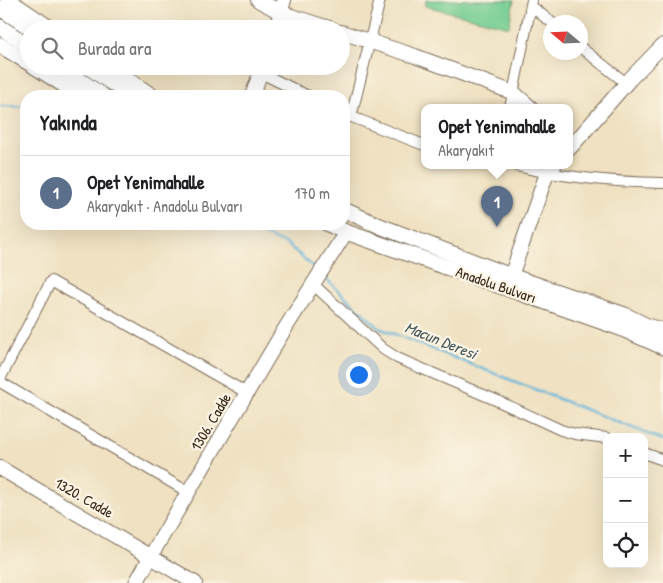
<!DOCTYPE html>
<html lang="tr">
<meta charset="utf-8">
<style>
:root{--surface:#fff;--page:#f6f6f6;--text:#202124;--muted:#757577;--line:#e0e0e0;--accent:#1f6fb2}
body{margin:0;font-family:"Patrick Hand",sans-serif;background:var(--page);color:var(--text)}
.controls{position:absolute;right:15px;bottom:15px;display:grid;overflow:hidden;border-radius:10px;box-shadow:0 5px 20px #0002}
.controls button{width:45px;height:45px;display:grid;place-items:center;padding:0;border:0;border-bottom:1px solid var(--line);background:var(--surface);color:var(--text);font:25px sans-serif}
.compass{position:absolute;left:543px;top:15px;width:45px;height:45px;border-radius:50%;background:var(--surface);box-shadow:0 5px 20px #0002;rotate:289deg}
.you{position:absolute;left:358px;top:374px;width:18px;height:18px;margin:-12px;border:4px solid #fff;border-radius:50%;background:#1a73e8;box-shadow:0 0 0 8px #1a73e833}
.badge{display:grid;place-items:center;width:32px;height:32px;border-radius:50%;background:var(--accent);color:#fff;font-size:16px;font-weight:700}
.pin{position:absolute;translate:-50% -41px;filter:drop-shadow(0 1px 2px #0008)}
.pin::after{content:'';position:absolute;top:26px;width:18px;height:15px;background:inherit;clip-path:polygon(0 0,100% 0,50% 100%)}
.popup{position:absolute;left:421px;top:104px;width:152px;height:65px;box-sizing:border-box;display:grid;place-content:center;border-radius:10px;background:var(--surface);filter:drop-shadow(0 1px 4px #0005);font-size:16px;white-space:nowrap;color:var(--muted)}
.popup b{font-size:19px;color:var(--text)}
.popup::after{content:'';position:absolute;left:50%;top:100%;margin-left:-10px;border:10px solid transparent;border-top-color:var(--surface)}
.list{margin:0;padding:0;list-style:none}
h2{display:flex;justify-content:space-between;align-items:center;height:65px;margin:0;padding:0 20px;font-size:21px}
h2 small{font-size:16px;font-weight:400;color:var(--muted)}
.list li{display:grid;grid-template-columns:32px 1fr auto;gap:15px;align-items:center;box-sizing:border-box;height:75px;padding:0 20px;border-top:1px solid var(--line)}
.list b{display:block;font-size:19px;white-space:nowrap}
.list p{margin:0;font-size:16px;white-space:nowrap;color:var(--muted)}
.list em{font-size:16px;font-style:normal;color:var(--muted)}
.icon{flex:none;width:28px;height:28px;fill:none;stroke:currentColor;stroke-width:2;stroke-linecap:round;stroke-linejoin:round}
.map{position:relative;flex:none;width:663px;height:583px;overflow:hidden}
.search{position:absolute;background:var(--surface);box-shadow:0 5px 20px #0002;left:20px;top:20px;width:330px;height:55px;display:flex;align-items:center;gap:12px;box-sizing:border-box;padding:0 18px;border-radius:28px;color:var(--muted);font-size:19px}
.panel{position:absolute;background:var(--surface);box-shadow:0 5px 20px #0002;left:20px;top:90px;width:330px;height:140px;border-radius:20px}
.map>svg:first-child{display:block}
.green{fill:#75cd92;stroke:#587c58}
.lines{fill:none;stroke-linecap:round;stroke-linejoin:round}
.stream{stroke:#5cb2d8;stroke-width:2.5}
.street-casing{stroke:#7a6a57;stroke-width:12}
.secondary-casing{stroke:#7a6a57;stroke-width:16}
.primary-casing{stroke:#7a6a57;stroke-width:17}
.street{stroke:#fff;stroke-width:10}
.secondary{stroke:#fff;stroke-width:14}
.primary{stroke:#fff;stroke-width:15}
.labels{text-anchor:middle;stroke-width:4.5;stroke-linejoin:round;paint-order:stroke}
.street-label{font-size:15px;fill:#3b2a1e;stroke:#fcf5e5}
.water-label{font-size:16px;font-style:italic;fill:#475a5f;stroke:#fcf5e5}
</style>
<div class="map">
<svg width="663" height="583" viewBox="0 0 663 583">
<rect width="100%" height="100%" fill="#fcf5e5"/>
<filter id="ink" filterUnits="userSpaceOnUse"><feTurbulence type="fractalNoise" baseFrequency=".02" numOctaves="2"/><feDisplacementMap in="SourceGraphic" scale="10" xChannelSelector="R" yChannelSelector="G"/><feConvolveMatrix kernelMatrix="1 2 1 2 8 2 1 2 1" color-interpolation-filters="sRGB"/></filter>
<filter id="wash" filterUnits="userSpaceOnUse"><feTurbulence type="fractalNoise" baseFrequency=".0096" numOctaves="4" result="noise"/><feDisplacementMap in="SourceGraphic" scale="20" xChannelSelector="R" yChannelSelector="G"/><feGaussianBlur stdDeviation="1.12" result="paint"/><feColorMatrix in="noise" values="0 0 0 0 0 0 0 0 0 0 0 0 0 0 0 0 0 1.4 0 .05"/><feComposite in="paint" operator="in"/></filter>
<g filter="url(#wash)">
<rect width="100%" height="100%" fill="#efe1c1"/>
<polygon class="green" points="426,0 514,0 509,27 425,6"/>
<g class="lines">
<g class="stream">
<polyline points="0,106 26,107"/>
<polyline points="234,224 287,244 317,270"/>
<polyline points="324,277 379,328 663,440"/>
</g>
</g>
</g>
<g filter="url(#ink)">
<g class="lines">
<g class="street-casing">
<g id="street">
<polyline points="531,6 551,22"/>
<polyline points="580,47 626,83"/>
<polyline points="261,73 308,96"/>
<polyline points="510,108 532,0"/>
<polyline points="344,114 424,145"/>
<polyline points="351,117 380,0"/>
<path d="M517,166C564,178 614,182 663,183"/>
<polyline points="314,285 383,349 397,358 498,401 561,430 575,434 607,438"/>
<polyline points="0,379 51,281 247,393"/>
<polyline points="0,382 188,492"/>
<polyline points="644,453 663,460"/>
</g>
</g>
<g class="secondary-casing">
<g id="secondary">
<polyline points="258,0 282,13 332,29"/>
<polyline points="276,29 284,0"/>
<polyline points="341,32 415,56 514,93 531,108"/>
<polyline points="252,96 263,66"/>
<polyline points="570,148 630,79 663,45"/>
<polyline points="511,276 547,173 554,166"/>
<polyline points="0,468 195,583"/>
<polyline points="136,583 156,547 281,335 346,232"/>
</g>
</g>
<g class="primary-casing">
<g id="primary">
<polyline points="8,0 51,29"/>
<polyline points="0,8 32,29"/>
<polyline points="0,27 29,46"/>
<polyline points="0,45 29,63"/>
<polyline points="34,66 81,96"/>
<polyline points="59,66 103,96"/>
<polyline points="87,66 131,96"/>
<polyline points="108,66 152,96"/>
<polyline points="344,210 380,226 511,276 625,315 647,326 663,331"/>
<polyline points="328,224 346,232 620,328 663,347"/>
</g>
</g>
<use href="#street" class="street"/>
<use href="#secondary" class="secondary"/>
<use href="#primary" class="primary"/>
</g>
</g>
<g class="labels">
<g class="street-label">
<text transform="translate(496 285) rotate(19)" y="5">Anadolu Bulvarı</text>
<text transform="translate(211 422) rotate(-59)" y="5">1306. Cadde</text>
<text transform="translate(84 498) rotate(30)" y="5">1320. Cadde</text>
</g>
<g class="water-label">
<text transform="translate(441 340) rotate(22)" y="6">Macun Deresi</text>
</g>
</g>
</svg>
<div class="controls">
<button>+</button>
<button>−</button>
<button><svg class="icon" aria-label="locate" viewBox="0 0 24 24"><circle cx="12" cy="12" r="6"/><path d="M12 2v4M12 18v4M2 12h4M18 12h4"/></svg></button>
</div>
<svg class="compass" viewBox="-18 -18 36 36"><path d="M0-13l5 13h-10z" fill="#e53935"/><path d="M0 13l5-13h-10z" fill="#757577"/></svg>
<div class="you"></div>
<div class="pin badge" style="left:497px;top:227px;background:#5c6f8a">1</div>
<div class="popup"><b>Opet Yenimahalle</b>Akaryakıt</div>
<div class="search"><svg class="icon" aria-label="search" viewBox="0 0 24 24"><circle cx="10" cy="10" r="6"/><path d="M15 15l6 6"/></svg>Burada ara</div>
<section class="panel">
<h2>Yakında<small></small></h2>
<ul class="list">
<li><span class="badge" style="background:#5c6f8a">1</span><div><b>Opet Yenimahalle</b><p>Akaryakıt · Anadolu Bulvarı</p></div><em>170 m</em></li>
</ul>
</section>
</div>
